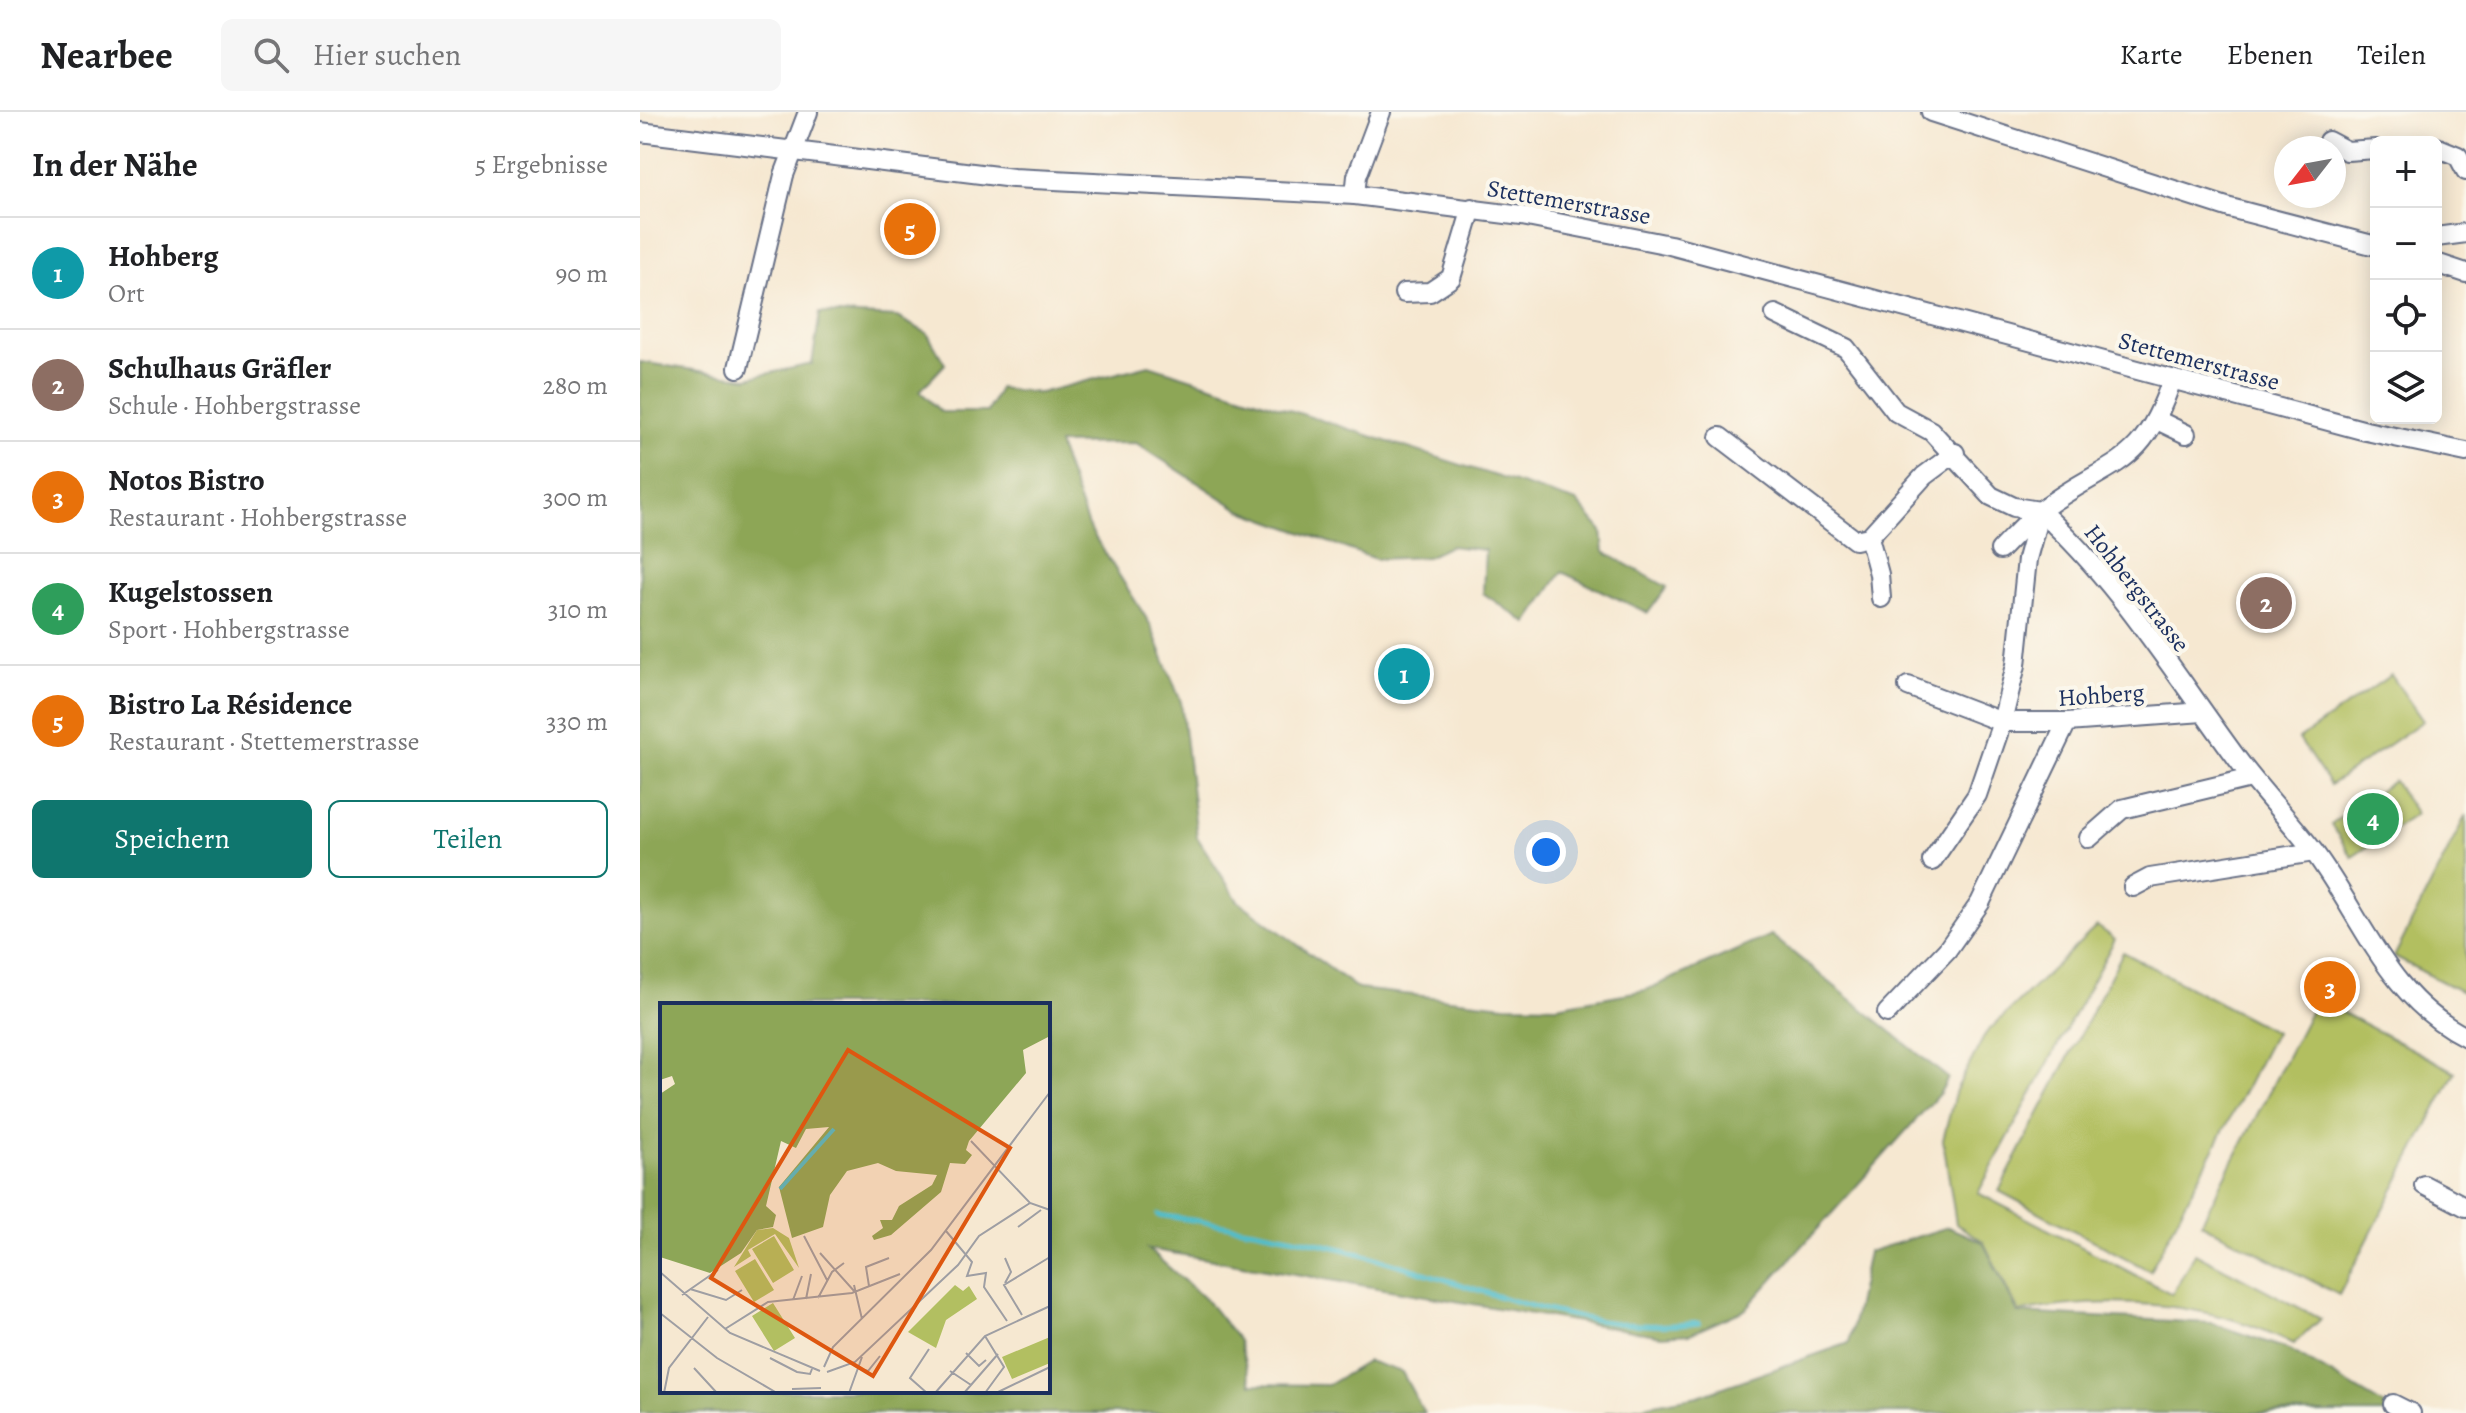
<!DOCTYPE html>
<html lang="de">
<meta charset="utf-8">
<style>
:root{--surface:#fff;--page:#f6f6f6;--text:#202124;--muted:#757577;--line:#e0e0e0;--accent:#0f766e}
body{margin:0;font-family:Alegreya,serif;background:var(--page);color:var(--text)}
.controls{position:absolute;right:24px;top:24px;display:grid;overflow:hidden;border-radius:12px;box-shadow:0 4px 20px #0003}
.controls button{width:72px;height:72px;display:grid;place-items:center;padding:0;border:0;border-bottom:2px solid var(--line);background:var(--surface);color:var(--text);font:40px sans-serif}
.compass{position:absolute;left:1634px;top:24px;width:72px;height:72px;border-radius:50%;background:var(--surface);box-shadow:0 4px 20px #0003;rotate:239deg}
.you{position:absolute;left:906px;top:740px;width:28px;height:28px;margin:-20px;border:6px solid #fff;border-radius:50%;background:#1a73e8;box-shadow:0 0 0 12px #1a73e833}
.badge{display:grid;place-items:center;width:52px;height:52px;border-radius:50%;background:var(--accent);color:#fff;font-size:26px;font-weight:700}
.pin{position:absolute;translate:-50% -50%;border:4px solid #fff;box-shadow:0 2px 8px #0006}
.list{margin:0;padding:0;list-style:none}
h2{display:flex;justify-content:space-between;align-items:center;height:104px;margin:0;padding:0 32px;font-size:34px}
h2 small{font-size:26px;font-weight:400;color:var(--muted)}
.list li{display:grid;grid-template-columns:52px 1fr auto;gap:24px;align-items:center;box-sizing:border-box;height:112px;padding:0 32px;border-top:2px solid var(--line)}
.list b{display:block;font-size:30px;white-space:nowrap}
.list p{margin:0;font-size:26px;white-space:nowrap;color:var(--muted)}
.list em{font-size:26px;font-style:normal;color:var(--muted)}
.actions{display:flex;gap:16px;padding:24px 32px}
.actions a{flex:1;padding:18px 0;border:2px solid var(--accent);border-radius:12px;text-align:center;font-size:28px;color:var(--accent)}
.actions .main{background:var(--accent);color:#fff}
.icon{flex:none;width:44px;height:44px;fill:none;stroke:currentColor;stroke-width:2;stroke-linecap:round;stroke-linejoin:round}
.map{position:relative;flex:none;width:1826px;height:1301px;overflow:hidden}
header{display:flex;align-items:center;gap:48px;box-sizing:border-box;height:112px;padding:0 40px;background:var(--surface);border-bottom:2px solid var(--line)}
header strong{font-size:38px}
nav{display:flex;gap:44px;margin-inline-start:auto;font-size:28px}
.search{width:560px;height:72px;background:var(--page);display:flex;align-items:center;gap:20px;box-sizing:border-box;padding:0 28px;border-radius:12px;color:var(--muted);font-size:30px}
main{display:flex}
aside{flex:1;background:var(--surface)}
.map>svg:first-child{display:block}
.green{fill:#b2bf61;stroke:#667760;stroke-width:2}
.forest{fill:#8da657;stroke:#546a5a;stroke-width:2;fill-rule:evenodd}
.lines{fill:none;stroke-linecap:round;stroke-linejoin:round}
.stream{stroke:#51bdca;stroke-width:5}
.minor-casing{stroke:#687086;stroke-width:22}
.minor{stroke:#fff;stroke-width:18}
.labels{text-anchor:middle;stroke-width:8;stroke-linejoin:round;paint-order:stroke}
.street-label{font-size:24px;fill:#1b2f5e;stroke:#fbf7ec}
.inset-river{fill:none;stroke:#51bdca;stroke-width:4}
.inset-road{fill:none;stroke:#9e9ea3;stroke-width:2}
.view{fill:#de5710;fill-opacity:0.15;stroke:#de5710;stroke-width:4}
.inset-edge{fill:none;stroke:#1b2f5e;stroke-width:4}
</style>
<header>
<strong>Nearbee</strong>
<div class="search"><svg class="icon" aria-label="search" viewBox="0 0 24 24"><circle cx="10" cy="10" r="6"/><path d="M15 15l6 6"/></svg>Hier suchen</div>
<nav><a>Karte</a><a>Ebenen</a><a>Teilen</a></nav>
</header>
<main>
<aside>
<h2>In der Nähe<small>5 Ergebnisse</small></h2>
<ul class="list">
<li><span class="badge" style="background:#0f9aa8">1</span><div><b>Hohberg</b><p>Ort</p></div><em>90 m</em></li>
<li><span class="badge" style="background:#8d6e63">2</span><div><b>Schulhaus Gräfler</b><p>Schule · Hohbergstrasse</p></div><em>280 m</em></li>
<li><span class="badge" style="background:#e8710a">3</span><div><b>Notos Bistro</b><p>Restaurant · Hohbergstrasse</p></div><em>300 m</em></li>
<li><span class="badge" style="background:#2e9e5b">4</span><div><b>Kugelstossen</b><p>Sport · Hohbergstrasse</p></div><em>310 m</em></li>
<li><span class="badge" style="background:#e8710a">5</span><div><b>Bistro La Résidence</b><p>Restaurant · Stettemerstrasse</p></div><em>330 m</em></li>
</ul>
<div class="actions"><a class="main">Speichern</a><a>Teilen</a></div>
</aside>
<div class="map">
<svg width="1826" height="1301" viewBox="0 0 1826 1301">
<rect width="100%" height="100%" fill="#fbf7ec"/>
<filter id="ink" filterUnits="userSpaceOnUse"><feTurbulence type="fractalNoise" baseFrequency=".0125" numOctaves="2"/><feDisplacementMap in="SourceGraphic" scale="16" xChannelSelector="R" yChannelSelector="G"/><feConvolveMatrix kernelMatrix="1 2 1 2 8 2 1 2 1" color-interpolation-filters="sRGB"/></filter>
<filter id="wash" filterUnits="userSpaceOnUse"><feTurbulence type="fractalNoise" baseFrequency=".006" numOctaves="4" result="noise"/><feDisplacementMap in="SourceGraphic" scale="32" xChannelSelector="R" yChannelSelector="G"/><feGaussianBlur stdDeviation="1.8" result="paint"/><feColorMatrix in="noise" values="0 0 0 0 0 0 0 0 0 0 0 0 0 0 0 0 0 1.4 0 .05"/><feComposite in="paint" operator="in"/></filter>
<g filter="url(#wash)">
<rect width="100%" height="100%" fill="#f6e8d1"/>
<g class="green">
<polygon points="1751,563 1783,609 1690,673 1659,627"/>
<polygon points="1754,669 1776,702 1712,745 1691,712"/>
<polygon points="1826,703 1826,882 1754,845"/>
<path d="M1457,814L1475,827L1338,1081L1532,1182L1555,1141L1681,1207L1654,1232C1571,1189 1470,1183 1379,1200L1343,1129L1316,1112L1303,1028L1316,978L1346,921Z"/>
<polygon points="1483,840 1635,920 1510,1159 1359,1079"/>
<polygon points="1677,887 1815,960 1699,1183 1561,1111"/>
</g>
<g class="forest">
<path d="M180,201L257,205L287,221L305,252L280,279L301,300H347L359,276L400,281L509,253L937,390L962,419L964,440L1027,475L1008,501L922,460L887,511L843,481L845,438L810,434L787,445L735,447L600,398L496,331L418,332L448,414L510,512L541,590L557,725L598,789L718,877L865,893L917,894L1006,878L1131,823L1308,966L1300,981L1105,1198L1050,1222L1022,1224L508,1137L567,1189L599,1229L611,1272L688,1273L728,1249L762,1260L784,1301H0V250L107,266L172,252ZM22,893H408V1279H22Z"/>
<polygon points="1308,1115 1343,1130 1378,1201 1571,1211 1650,1238 1757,1301 964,1301 1058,1284 1209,1231 1228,1140"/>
</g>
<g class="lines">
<path class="stream" d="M518,1103C585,1113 655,1123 721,1142C831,1171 943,1226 1059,1211"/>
</g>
</g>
<g filter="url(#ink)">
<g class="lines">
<g class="minor-casing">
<g id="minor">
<polyline points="1291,0 1590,96 1736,134"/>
<polyline points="0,20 373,66 715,83 882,104 1030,133 1726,319 1826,340"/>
<polyline points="1688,29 1707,39 1736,37"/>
<polyline points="1796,35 1818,44 1826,59"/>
<polyline points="715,83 717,64 741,0"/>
<polyline points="1796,125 1826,121"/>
<polyline points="1796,151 1826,161"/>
<polyline points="764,181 790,180 811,166 832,96"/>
<polyline points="1135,202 1206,236 1256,300 1291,319 1351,384 1374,395 1400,399"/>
<polyline points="98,256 144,63 168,0"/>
<polyline points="1517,308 1546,322"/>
<polyline points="1080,325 1215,428 1229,425 1284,364 1315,341"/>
<path d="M1400,399C1476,467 1533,559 1593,641C1618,676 1648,706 1674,740C1723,806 1748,886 1826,925"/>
<polyline points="1229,425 1239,462 1241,486"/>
<path d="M1360,438C1373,425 1386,410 1400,399C1468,347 1502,360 1532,267"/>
<polyline points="1268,574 1362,610 1427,610 1563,600"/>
<polyline points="1449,726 1482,697 1611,666"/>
<polyline points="1292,749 1337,683 1362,610 1376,553 1387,447 1400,399"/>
<polyline points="1493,775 1510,766 1674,740"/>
<polyline points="1247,901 1307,838 1340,791 1427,610"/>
<polyline points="1784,1073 1826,1095"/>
<polyline points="1753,1292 1771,1301"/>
</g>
</g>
<use href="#minor" class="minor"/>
</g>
</g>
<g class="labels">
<g class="street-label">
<text transform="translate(929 90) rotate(10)" y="8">Stettemerstrasse</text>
<text transform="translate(1559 249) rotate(15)" y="8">Stettemerstrasse</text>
<text transform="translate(1497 476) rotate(52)" y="8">Hohbergstrasse</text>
<text transform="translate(1461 583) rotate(-4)" y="8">Hohberg</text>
</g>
</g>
<g transform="translate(20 891)">
<rect width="390" height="390" fill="#f6e8d1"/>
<path d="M113,225L129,235L139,265L115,231L88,247L91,253L74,264L97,227ZM114,233L134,267L113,280L92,246ZM95,256L114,287L94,299L75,268ZM295,282L303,288L309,283L317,296L286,317L276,345L248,329ZM113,300L135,335L114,348L92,313ZM390,334V360L352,376L342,354Z" fill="#b2bf61"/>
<path d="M0,0H390V33L363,47L366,70L309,138L306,147L312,152L305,161L290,160L281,189L231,232L214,237L212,233L223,225L220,217H232L239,203L272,182L277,172L236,168L218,160L187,168L170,192L163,224L132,235L119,184L169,124L146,126L136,145L121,138L106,203L116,212L113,224L97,227L81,250L50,270L0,254V91L15,81L12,73L0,77Z" fill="#8da657"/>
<path class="inset-river" d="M120,186L174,126"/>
<path class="inset-road" d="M311,138L370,200L390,207M358,224L381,207M286,228L312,259L307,273L326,270L324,284L347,318M144,233L167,277M160,250L195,289M345,255L351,269L345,280M0,269L70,330L160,368M194,282L202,316M209,283L206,264L229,255M30,286L66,297L82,287M22,292L58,267M158,295L172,269L184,260M146,296L151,271M133,297L142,273M0,310L57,355L117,390M362,312L344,282L390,254M65,326L108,299L192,290L240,271M306,350L319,363L326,357M110,355L137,369L150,371L152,366M164,364L173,344L271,247L390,89M34,365L57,390M198,365L208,368L220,353M290,368L311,382M167,369L195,359L298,262L319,233L370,200M132,386L161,385M4,390L9,365L48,314M189,390L202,354M267,390L250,375L269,346M275,390L325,333L390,303M304,390L338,351M325,390L344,364L325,333M336,390L390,364"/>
<path class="view" d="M188,47L350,145L213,373L51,275Z"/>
<rect width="390" height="390" class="inset-edge"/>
</g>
</svg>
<div class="controls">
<button>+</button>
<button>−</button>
<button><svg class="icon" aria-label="locate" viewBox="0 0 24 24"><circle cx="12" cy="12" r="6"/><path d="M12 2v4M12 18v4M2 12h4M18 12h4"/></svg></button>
<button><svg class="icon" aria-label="layers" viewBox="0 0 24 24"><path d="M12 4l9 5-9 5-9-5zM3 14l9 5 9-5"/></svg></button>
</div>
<svg class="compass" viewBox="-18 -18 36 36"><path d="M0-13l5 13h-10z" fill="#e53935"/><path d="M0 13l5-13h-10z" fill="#757577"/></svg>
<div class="you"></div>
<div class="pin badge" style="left:764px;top:562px;background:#0f9aa8">1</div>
<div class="pin badge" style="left:1626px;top:491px;background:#8d6e63">2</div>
<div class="pin badge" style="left:1690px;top:875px;background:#e8710a">3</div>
<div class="pin badge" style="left:1733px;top:707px;background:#2e9e5b">4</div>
<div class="pin badge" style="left:270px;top:117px;background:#e8710a">5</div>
</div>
</main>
